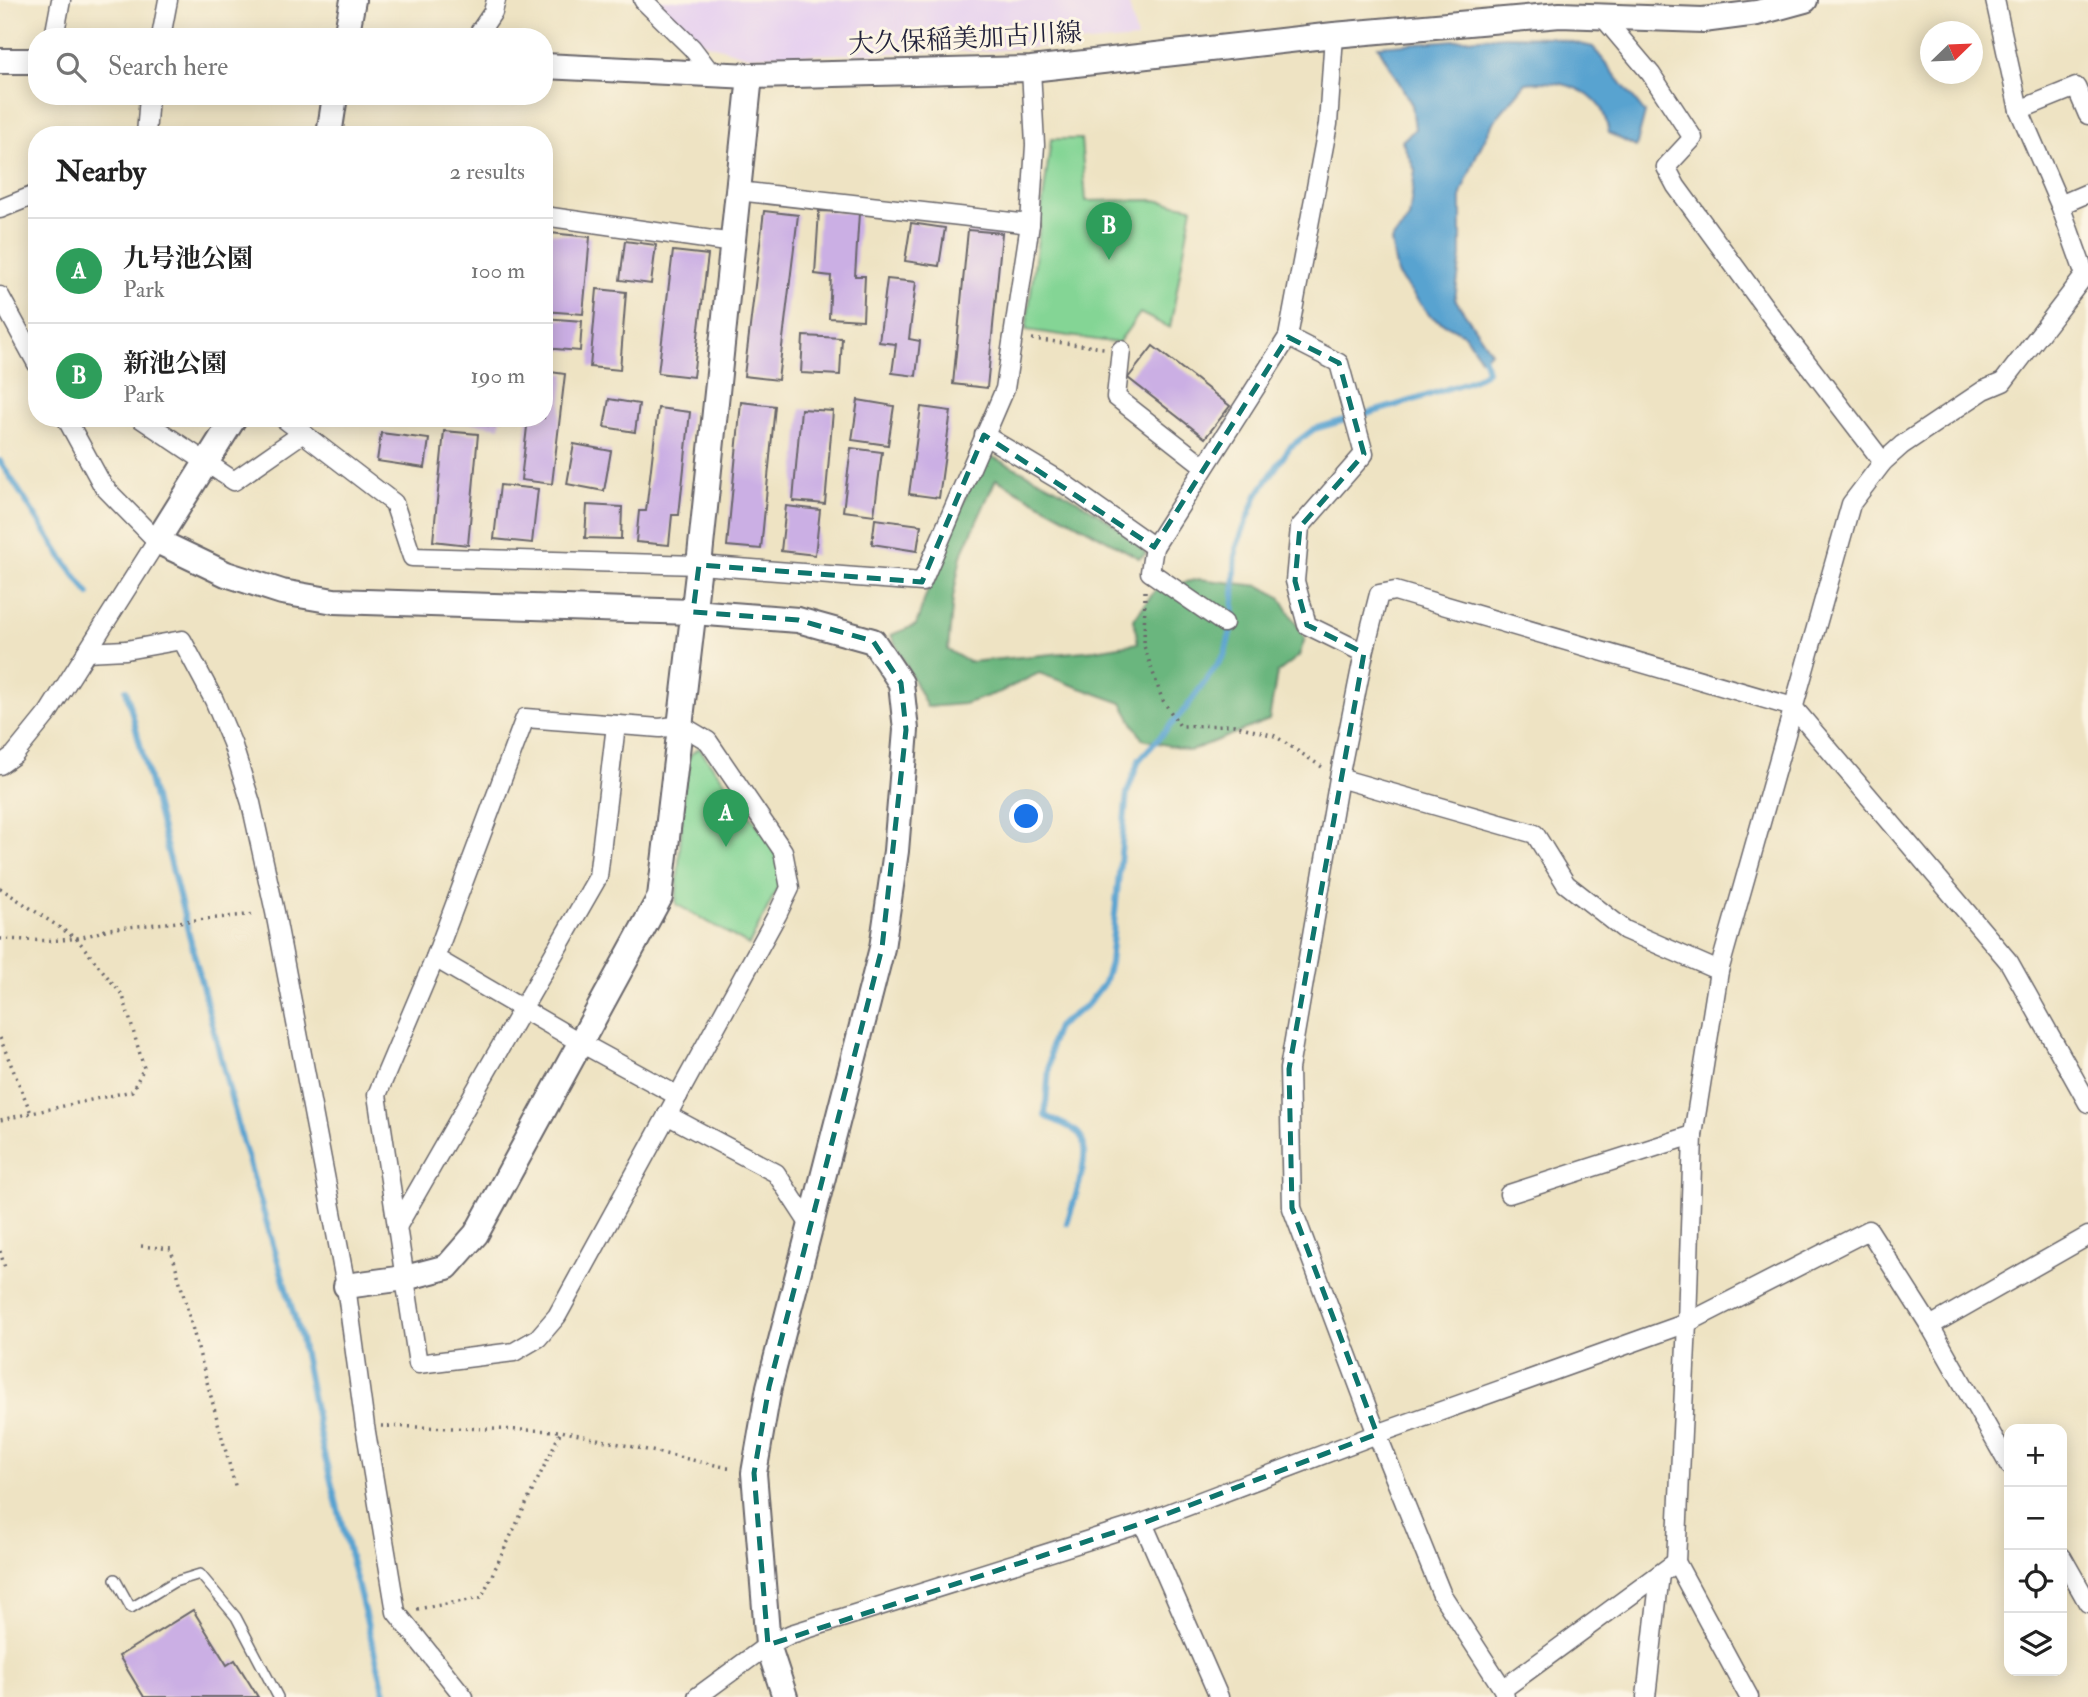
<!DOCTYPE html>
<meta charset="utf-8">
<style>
:root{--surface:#fff;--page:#f6f6f6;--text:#222;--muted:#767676;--line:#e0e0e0;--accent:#ea580c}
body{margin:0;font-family:"IM FELL Double Pica","Noto Serif JP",serif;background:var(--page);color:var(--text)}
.controls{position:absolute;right:21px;bottom:21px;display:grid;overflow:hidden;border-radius:14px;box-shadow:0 4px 18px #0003}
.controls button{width:63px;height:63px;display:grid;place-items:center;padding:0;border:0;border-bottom:2px solid var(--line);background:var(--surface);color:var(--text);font:35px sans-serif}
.compass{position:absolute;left:1920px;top:21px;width:63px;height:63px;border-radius:50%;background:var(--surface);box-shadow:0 4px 18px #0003;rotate:67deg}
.you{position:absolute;left:1027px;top:817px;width:24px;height:24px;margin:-18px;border:5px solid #fff;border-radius:50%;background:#1a73e8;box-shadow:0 0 0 10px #1a73e833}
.badge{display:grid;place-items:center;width:46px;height:46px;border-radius:50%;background:var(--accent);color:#fff;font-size:23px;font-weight:700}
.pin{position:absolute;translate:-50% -58px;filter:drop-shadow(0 2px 4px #0008)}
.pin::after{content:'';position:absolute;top:37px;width:24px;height:21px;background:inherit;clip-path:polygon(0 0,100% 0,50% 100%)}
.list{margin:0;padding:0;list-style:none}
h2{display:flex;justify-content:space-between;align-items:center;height:91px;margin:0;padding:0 28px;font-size:30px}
h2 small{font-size:23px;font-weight:400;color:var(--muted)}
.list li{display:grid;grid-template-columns:46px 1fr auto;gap:21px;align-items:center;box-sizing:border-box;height:105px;padding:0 28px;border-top:2px solid var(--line)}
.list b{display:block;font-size:26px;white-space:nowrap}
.list p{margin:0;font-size:23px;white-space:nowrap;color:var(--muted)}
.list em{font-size:23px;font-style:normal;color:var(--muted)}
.icon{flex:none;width:38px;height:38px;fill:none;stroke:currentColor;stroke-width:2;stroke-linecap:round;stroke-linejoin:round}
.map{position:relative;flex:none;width:2088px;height:1697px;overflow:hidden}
.search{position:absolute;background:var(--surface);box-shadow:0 4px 18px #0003;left:28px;top:28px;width:525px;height:77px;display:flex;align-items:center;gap:18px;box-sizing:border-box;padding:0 24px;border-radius:28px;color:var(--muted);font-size:26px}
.panel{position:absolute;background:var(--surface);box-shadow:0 4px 18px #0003;left:28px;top:126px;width:525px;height:301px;border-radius:28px}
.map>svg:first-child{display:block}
.built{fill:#e7d2ef}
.green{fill:#84d595;stroke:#537c68;stroke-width:2}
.forest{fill:#6bb67e;stroke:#466c5c;stroke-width:2}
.water{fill:#59a3d0;stroke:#3e6286;stroke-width:2}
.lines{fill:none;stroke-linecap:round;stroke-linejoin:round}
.stream{stroke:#59a3d0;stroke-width:6}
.building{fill:#cbafe4}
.lane-casing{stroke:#69666b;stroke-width:12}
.street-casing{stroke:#69666b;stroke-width:21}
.secondary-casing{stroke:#69666b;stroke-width:28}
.path{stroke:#69666b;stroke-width:3.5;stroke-dasharray:2 5;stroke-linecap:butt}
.lane{stroke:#fff;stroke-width:9}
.street{stroke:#fff;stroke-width:18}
.secondary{stroke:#fff;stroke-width:24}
.marked{fill:none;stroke:#0f766e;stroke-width:5;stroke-dasharray:14 9;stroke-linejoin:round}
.labels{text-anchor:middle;stroke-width:6;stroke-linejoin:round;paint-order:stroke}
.street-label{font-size:26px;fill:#22223b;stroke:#fcf5e5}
</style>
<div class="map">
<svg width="2088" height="1697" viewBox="0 0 2088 1697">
<rect width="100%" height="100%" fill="#fcf5e5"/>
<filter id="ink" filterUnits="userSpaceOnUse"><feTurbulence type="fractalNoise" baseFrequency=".0143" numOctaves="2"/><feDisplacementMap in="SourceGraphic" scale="14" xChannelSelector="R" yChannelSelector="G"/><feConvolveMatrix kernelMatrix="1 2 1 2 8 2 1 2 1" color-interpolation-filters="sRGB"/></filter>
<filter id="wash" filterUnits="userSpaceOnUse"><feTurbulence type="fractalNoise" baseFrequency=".00686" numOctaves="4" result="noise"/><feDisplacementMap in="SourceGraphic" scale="28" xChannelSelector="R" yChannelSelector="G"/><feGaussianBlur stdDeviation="1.57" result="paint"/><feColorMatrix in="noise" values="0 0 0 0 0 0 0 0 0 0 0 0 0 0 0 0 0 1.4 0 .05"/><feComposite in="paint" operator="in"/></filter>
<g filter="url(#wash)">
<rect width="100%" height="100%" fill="#eee3c3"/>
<polygon class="built" points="654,0 1128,0 1137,39 989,51 748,56 695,40"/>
<g class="green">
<polygon points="1051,139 1081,139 1086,201 1154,200 1192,207 1170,328 1140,313 1118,343 1026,330"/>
<polygon points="699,748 769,840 776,855 781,881 749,945 676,904 686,762 691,754"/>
</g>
<path class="forest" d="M984,453C1033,476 1112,512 1146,554L1139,558L996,479L961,556L953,598L948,650L969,662L1095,650L1138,643L1134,619L1156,589L1199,579L1260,586L1280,597L1305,638L1299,656L1277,673L1269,720L1190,751L1142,739L1122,703L1039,673L1000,692L964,704L927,707L891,635L916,625L930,583Z"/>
<path class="water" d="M1505,36L1550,37L1593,47L1645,113L1636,147L1609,133C1607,125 1605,113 1600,107C1582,84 1553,80 1526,83L1494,121L1477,154L1461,194V257L1455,299L1491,352L1480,358L1465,335L1430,316L1397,274L1391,241L1409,218L1415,170L1402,141L1415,129L1412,105L1378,46Z"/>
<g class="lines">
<g class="stream">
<polyline points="0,461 61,556 89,594"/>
<polyline points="126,690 241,1136 301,1339 322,1446 386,1697"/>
<path d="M1067,1223C1073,1204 1094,1149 1079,1134C1071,1126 1055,1121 1045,1116L1051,1044L1057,1027L1088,1004L1104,983L1110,963L1127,793L1139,760L1186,708L1225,654L1233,621L1236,548L1257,495L1290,447L1314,429L1414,400L1473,380L1487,371L1482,350"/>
</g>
</g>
<g id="blocks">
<g class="building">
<polygon points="764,211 798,215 778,380 744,376"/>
<polygon points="819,211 859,213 855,276 865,276 863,320 829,318 831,276 815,274"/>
<polygon points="911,223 945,228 939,266 905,261"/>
<polygon points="968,230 1002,233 987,388 953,384"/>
<polygon points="550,233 590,237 583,314 544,311"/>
<polygon points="625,241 656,245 651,284 620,280"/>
<polygon points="673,251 708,255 693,377 658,373"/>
<polygon points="887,279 916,282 909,339 920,341 916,376 892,373 896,344 879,342"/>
<polygon points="597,289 626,292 620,370 590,367"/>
<polygon points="544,318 582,321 580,351 544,348"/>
<polygon points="803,336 842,338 840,375 801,373"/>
<polygon points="1153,346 1230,406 1205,438 1128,378"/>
<polygon points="544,371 565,374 552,484 521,480 528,418 544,418"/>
<polygon points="609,399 639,404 635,432 604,427"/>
<polygon points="858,400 894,406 888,445 852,440"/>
<polygon points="741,402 775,406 761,549 727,546"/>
<polygon points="921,407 951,411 939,498 909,494"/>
<polygon points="658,408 690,412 679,515 672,515 669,545 636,542 639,511 646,511"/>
<polygon points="801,409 833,411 825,504 793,501"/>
<polygon points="466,418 501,418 500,427 466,422"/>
<polygon points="444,431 478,434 468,545 433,541"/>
<polygon points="381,433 429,439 425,468 377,461"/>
<polygon points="574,444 611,451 604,491 567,484"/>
<polygon points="851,448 882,452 874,515 843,511"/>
<polygon points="500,485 538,489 532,543 494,539"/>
<polygon points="587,505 622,507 621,539 585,538"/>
<polygon points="786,506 820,510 815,555 781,551"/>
<polygon points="875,519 921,525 917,551 872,544"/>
<polygon points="193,1610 227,1665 235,1660 258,1697 144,1697 119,1656"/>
</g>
</g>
</g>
<g filter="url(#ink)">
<use href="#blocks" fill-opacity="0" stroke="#69666b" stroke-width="2"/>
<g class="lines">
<g class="lane-casing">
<polyline id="lane" points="115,1579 131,1608 174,1582 200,1574 236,1617 278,1697"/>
</g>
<g class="street-casing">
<g id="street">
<polyline points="643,0 692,48 711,73"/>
<polyline points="1602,16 1651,74 1693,138 1666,167 1676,186 1771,316 1883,462"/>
<polyline points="54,37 61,0"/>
<polyline points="161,37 168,0"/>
<polyline points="476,37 493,12 496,0"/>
<polyline points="2019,110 2076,87 2088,115"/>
<polyline points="146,135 149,96"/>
<polyline points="738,191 1030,224"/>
<polyline points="2060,205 2088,193"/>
<polyline points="0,209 37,194"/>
<polyline points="544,216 733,243"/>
<polyline points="0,296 37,364"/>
<polyline points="1288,337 1339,363 1364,454 1300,527 1295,581 1307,625 1364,653"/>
<polyline points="1121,350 1116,397 1204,466"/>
<polyline points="140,418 234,481 303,433"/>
<polyline points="283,418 394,503 412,557 699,565 922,582 1005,389 1030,224 1035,145 1031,69"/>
<polyline points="984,435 1059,480 1154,547 1288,337 1328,124 1334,35"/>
<polyline points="1154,547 1150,572 1224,623"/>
<polyline points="86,652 126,650 182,640 214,700 232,743 251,803 275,912 346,1286 365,1426 396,1612 464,1697"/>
<polygon points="525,718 660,728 681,725 708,741 783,851 790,888 777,915 557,1316 538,1338 514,1352 418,1364 377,1095 435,958"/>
<polyline points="0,765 14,755 48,713 157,541 103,486 66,418"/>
<polyline points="1339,778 1535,834 1566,884 1625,930 1719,971"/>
<polyline points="435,958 581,1043 678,1096"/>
<polyline points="667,1115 776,1173 810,1225"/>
<polyline points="1509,1194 1693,1135"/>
<polyline points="397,1227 598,877 616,725"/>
<polyline points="1930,1326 2088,1236"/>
<polyline points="1143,1523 1219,1697"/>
<polyline points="2062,1557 2088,1603"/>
<polyline points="1503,1689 1676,1562"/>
<polyline points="697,1697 768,1645 791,1634 1143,1523 1377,1434 1687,1323 1869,1230 1930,1326 2009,1465"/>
<polyline points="1505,1697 1503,1689 1442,1595 1377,1434 1292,1208 1289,1069 1339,778 1364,653 1379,594 1395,591 1793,707 2009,962 2088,1103"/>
<polyline points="1646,1697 1660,1574"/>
<polyline points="1749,1697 1676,1562 1687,1323 1693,1135 1719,971 1851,504 1883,462 1902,445 1984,390 2003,382 2085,275 2060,205 2019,110 1995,0"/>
</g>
</g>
<g class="secondary-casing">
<g id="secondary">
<polyline points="346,37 353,0"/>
<polyline points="0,61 37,61"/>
<polyline points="544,66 750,76 1031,69 1334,35 1560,15 1703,20 1757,13 1805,0"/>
<polyline points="329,135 335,96"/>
<polyline points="234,418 157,541 226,574 282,592 334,601 693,612 798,620 873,641 901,683 906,730 896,851 882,948 769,1387 754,1473 768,1645 785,1697"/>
<polyline points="346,1286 405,1278 447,1267 476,1234 660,897 699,565 750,76"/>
</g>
</g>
<g class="path">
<polyline points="1032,339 1104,348"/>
<polyline points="1145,591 1144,646 1162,699 1180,726 1234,725 1275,736 1322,767"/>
<polyline points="0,888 77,939 123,996 144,1068 132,1091 0,1120"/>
<path d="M0,939C42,940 67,945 108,929L256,914"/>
<polyline points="0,1038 31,1113"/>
<polyline points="141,1246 171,1249 236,1489"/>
<polyline points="0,1251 5,1268"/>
<polyline points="381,1426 561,1431 733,1469"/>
<polyline points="417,1609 481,1598 561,1431"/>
</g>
<use href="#lane" class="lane"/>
<use href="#street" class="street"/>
<use href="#secondary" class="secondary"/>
</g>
</g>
<path class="marked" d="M1288,337L1339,363L1364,454L1300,527L1295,581L1307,625L1364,653L1289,1069L1292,1208L1377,1434L1143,1523L768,1645L754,1473L769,1387L882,948L906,730L901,683L873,641L798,620L693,612L699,565L922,582L984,435L1154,547Z"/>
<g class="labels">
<g class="street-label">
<text transform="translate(965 38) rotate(-3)" y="9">大久保稲美加古川線</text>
</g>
</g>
</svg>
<div class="controls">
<button>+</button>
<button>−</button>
<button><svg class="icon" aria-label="locate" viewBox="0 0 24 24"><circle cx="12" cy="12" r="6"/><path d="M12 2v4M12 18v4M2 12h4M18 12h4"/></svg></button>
<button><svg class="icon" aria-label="layers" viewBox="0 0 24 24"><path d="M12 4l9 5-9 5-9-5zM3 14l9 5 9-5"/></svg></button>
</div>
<svg class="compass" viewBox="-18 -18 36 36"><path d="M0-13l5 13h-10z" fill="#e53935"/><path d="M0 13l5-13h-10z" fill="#767676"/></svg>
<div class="you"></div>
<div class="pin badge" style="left:726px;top:847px;background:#2e9e5b">A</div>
<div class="pin badge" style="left:1109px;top:260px;background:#2e9e5b">B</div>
<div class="search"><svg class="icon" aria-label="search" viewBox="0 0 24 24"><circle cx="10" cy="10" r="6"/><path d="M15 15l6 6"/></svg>Search here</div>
<section class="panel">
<h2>Nearby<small>2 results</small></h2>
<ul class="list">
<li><span class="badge" style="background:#2e9e5b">A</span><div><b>九号池公園</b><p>Park</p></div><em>100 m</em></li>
<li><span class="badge" style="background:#2e9e5b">B</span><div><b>新池公園</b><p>Park</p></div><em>190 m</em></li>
</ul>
</section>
</div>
